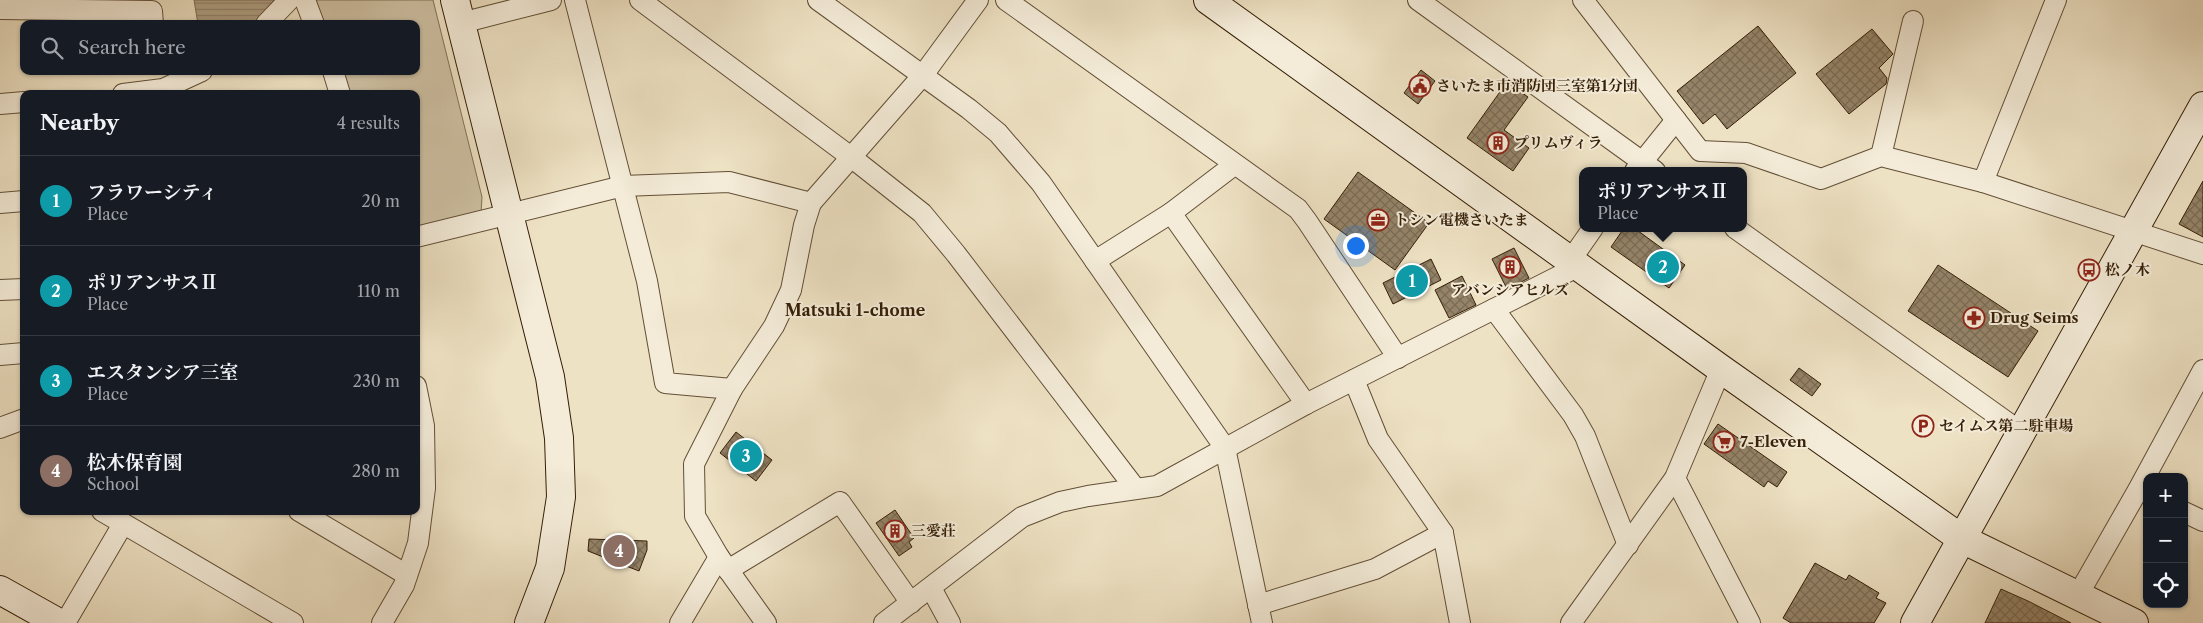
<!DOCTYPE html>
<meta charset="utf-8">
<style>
:root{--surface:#171b24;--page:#242831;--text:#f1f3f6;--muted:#9ea1a6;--line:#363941;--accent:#db2777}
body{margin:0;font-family:"Libre Caslon Text","Noto Serif JP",serif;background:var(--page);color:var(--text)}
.controls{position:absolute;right:15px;bottom:15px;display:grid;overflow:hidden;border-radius:10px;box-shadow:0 1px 4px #0004}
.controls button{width:45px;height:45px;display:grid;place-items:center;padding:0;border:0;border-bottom:1px solid var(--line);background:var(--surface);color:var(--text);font:25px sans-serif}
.you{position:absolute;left:1355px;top:245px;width:18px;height:18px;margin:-12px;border:4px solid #fff;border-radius:50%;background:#1a73e8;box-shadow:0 0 0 8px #1a73e833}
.badge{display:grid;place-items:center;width:32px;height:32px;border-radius:50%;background:var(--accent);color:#fff;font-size:16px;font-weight:700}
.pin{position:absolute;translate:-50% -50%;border:2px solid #fff;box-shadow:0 1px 5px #0006}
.popup{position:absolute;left:1579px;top:167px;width:168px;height:65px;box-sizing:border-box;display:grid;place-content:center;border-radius:10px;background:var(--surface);filter:drop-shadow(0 1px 4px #0005);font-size:16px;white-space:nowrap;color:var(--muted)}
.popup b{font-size:19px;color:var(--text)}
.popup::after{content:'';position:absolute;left:50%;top:100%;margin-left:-10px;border:10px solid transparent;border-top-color:var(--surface)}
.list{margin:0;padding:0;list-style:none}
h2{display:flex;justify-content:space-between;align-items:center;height:65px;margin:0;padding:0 20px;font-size:21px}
h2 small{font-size:16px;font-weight:400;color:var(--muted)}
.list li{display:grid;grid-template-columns:32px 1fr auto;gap:15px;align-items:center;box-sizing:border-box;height:90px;padding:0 20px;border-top:1px solid var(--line)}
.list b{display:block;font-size:19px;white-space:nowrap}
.list p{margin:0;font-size:16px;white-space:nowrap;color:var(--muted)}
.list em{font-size:16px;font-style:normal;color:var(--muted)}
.icon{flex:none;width:28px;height:28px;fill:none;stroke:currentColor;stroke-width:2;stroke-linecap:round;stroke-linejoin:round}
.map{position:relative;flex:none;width:2203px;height:623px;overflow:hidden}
.search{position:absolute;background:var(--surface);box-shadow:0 1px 4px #0004;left:20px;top:20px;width:400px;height:55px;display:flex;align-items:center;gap:12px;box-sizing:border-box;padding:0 18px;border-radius:10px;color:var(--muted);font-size:19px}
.panel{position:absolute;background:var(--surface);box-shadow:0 1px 4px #0004;left:20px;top:90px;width:400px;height:425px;border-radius:10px}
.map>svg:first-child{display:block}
.park{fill:#cec1a4;stroke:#817055}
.water{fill:url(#water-rules);stroke:#7e6b51}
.building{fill:url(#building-cross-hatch);stroke:#341e06}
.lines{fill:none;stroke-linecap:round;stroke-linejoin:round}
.street-casing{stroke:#624f36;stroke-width:22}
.secondary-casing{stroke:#341e06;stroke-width:30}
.street{stroke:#f4ecd9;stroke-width:20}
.secondary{stroke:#f4ecd9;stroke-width:28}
.labels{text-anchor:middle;stroke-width:4;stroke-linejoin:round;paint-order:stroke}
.poi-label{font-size:15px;font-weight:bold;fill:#341e06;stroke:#f4ecd9;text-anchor:start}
.neighbourhood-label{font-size:16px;font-weight:bold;fill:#341e06;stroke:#f4ecd9}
</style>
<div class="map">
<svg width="2203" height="623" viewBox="0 0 2203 623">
<defs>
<pattern id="water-rules" width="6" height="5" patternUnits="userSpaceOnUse" patternTransform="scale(1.25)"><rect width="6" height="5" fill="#af9f83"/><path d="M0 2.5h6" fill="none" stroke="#8f8169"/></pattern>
<pattern id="building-cross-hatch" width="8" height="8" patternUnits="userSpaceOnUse" patternTransform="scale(1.25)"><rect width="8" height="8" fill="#958469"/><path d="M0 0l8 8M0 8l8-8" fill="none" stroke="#7a6b54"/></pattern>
</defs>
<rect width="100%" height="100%" fill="#eee2c4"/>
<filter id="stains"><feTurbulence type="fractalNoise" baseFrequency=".004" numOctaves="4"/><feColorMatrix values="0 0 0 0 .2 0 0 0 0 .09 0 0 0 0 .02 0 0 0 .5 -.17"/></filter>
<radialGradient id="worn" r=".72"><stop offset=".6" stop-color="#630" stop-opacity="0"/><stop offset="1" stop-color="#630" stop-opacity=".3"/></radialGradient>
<polygon class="park" points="315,0 433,0 482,197 481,213 416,229 416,94 351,94 342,71 416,71 416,24 323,24"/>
<polygon class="water" points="194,0 277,0 255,24 198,24"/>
<g class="building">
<polygon points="1758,26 1796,73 1727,129 1715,114 1703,124 1677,91"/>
<polygon points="1872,29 1893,54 1879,68 1887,78 1886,84 1849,114 1816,74"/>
<polygon points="1421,70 1435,81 1418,104 1404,93"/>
<polygon points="1507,82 1528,97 1504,130 1529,148 1513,171 1467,138"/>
<polygon points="1358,172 1429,223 1395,270 1324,219"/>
<polygon points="2203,181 2203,237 2179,224"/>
<polygon points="1624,228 1634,228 1685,265 1669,288 1611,247"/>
<polygon points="1514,248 1529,278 1507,289 1492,259"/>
<polygon points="1431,259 1441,280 1393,304 1383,283"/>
<polygon points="1938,265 2038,331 2008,377 1908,311"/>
<polygon points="1462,276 1476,305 1449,318 1435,290"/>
<polygon points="1799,368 1821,384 1812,396 1790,380"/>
<polygon points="1718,424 1787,472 1777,487 1768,481 1764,487 1704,444"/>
<polygon points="736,432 772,460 756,481 720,453"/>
<polygon points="895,510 914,538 909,542 912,547 899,556 876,523"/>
<polygon points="589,539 647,541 647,550 639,571 588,551"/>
<polygon points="1815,563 1846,580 1849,575 1879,593 1876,598 1886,603 1874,623 1791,623 1783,618"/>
<polygon points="2001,589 2028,601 2071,623 1985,623"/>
</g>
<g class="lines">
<g class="street-casing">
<g id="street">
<polyline points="305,0 314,24"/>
<polyline points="575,0 647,281 665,383 732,389"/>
<polyline points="640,0 851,157 922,213 956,254 1135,488"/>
<polyline points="818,0 969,109 998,133 1041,183 1225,448 1262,623"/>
<polyline points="1006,0 1298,209 1307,221 1398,358"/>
<polyline points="1418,0 1655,171"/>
<polyline points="1583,0 1700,151 1746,153 1821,179 1881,156 1983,182 2203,254"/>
<polyline points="0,9 152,11 153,24"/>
<polyline points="461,23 551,0"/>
<polyline points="266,24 289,0"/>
<polyline points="333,71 340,94"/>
<polyline points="123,94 163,89 202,71"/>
<polyline points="0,104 24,102"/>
<polyline points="1881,156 1913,21"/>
<polyline points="1635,171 1676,120"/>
<polyline points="1983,182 2056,0"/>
<polyline points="0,203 24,201"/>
<polyline points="1171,213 1306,404"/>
<polyline points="1735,228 2022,433"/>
<polyline points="416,237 623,186 729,182 811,203"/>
<polyline points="1095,261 1171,213 1234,165"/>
<polyline points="1570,261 1593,228"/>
<polyline points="0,290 24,289"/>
<polyline points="1494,309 1573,415 1585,436 1628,545"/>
<polyline points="0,355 24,353"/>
<polyline points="1354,380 1378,439 1443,533 1460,623"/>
<polyline points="0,428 24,419"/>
<polyline points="1675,478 1750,623"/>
<polyline points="102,511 293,623"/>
<polyline points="299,511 407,575"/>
<polyline points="2184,512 2203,521"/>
<polyline points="728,570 840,502 911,603"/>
<polyline points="931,588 950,623"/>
<polyline points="2078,595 2138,490 2203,370"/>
<polyline points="1258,605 1375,569 1443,533"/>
<polyline points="65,623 123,524"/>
<polyline points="382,623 404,585 418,543 425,488 424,426 416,386"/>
<polyline points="680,623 719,557"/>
<polyline points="766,623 719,557 695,516 694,464 732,389 774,326 791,290 804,225 811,203 923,75 978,0"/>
<polyline points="884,623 1022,517 1060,502 1088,496 1157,486 1306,404 1579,266"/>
<polyline points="1571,623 1675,478 1721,369"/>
</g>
</g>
<g class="secondary-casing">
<g id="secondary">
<polyline points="455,0 550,377 559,438 561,497 550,568 529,623"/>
<polyline points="1208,0 1721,369 1962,539 2134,623"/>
<polyline points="0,590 59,623"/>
<polyline points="1915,623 2203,106"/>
</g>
</g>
<use href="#street" class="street"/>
<use href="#secondary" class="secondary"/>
</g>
<defs>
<g id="civic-ring" transform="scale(1.125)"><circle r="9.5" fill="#f4ecd9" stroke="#8f2418" stroke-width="1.5"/><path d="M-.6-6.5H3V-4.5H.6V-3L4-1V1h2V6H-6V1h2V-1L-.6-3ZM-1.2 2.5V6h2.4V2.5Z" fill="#8f2418"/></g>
<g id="building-ring" transform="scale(1.125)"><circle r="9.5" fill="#f4ecd9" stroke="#8f2418" stroke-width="1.5"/><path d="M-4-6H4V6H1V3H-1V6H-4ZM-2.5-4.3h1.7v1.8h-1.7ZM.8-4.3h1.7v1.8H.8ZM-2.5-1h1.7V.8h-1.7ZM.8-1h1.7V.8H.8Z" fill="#8f2418"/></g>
<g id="office-ring" transform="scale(1.125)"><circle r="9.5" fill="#f4ecd9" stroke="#8f2418" stroke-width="1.5"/><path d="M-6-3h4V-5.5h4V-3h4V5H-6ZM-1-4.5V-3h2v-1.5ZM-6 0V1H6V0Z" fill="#8f2418"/></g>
<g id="bus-ring" transform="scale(1.125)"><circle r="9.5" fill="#f4ecd9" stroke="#8f2418" stroke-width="1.5"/><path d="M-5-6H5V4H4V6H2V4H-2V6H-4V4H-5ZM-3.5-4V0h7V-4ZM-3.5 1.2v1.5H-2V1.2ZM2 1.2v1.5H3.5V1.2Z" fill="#8f2418"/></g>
<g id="pharmacy-ring" transform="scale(1.125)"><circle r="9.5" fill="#f4ecd9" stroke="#8f2418" stroke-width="1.5"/><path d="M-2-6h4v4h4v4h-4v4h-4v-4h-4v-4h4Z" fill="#8f2418"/></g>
<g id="parking-ring" transform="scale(1.125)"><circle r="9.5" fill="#f4ecd9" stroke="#8f2418" stroke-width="1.5"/><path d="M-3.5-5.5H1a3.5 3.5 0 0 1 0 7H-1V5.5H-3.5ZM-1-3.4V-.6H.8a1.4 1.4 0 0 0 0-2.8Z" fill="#8f2418"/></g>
<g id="supermarket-ring" transform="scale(1.125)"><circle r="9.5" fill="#f4ecd9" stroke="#8f2418" stroke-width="1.5"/><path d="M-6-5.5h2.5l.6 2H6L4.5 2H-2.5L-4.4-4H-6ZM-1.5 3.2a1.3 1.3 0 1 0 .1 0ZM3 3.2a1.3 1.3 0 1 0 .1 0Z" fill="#8f2418"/></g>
</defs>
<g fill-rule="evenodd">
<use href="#civic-ring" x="1420" y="86"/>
<use href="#building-ring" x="1498" y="143"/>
<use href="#office-ring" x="1378" y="220"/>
<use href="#building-ring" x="1510" y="267"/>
<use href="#bus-ring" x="2089" y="270"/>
<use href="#pharmacy-ring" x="1974" y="318"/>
<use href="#parking-ring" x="1923" y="426"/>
<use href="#supermarket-ring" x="1724" y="442"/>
<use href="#building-ring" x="895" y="531"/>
</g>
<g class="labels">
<g class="poi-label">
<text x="1436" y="91">さいたま市消防団三室第1分団</text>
<text x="1514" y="148">プリムヴィラ</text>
<text x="1394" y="225">トシン電機さいたま</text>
<text x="2105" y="275">松ノ木</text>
<text x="1510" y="295" text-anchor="middle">アバンシアヒルズ</text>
<text x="1990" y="323">Drug Seims</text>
<text x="1939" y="431">セイムス第二駐車場</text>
<text x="1740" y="447">7-Eleven</text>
<text x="911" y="536">三愛荘</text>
</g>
<g class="neighbourhood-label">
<text x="855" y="316">Matsuki 1-chome</text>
</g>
</g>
<rect width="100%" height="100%" filter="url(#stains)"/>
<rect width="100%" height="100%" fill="url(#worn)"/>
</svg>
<div class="controls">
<button>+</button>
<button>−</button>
<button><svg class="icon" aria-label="locate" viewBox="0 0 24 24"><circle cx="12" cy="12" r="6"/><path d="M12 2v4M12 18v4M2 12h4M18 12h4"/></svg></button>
</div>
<div class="you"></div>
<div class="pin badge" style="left:1412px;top:281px;background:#0f9aa8">1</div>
<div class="pin badge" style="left:1663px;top:267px;background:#0f9aa8">2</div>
<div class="popup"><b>ポリアンサスⅡ</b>Place</div>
<div class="pin badge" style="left:746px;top:456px;background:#0f9aa8">3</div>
<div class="pin badge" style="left:619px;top:551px;background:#8d6e63">4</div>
<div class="search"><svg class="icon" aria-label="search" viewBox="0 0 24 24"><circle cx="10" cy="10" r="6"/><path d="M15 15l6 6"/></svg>Search here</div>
<section class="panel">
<h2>Nearby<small>4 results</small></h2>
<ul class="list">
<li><span class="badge" style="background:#0f9aa8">1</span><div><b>フラワーシティ</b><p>Place</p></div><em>20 m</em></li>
<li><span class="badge" style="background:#0f9aa8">2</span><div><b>ポリアンサスⅡ</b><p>Place</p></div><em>110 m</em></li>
<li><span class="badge" style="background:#0f9aa8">3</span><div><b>エスタンシア三室</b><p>Place</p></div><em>230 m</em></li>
<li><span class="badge" style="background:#8d6e63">4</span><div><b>松木保育園</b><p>School</p></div><em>280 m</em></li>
</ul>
</section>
</div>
